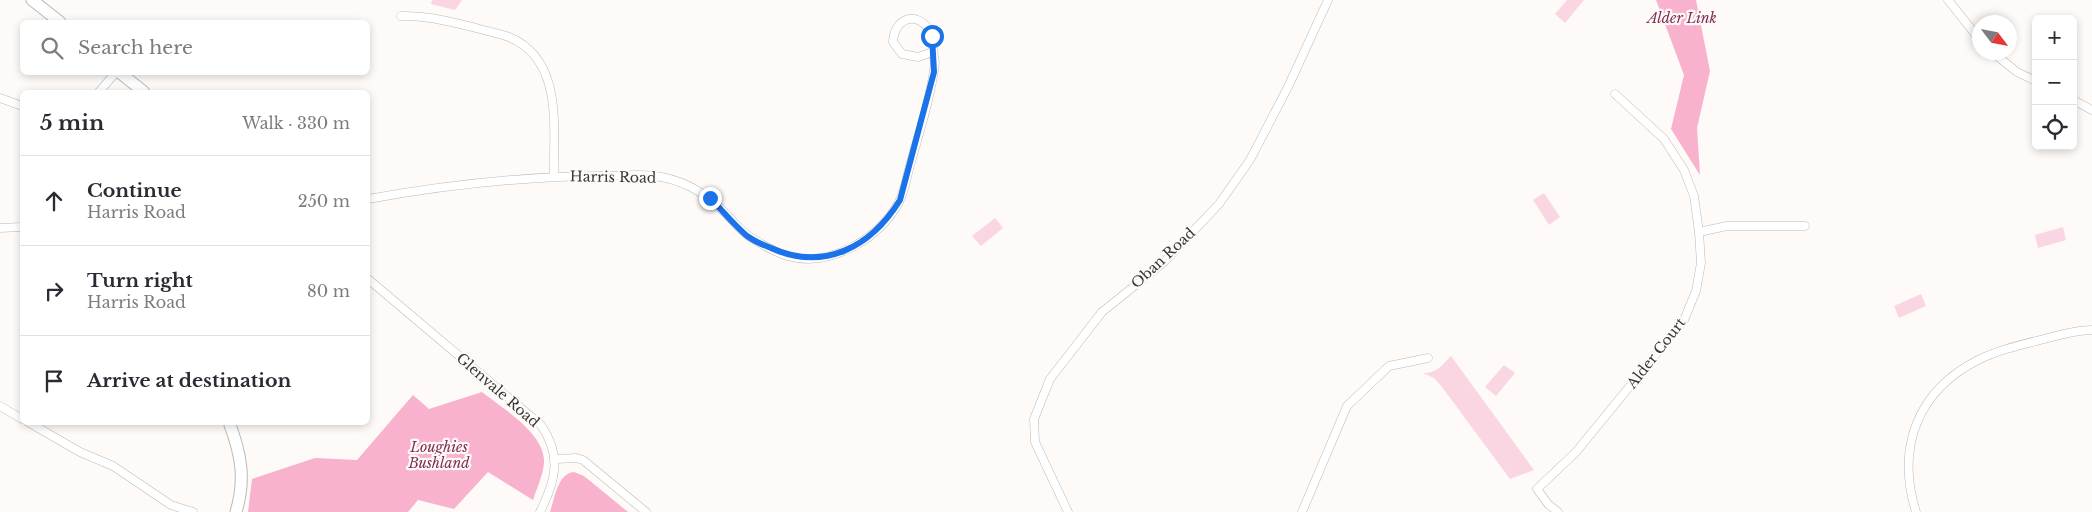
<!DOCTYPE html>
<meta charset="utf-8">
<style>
:root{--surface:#fff;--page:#f2f2f3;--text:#2b2b33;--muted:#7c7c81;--line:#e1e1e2}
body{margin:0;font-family:"Libre Baskerville",serif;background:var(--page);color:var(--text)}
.controls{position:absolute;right:15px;top:15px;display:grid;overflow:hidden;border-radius:8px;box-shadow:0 2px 8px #0003}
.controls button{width:45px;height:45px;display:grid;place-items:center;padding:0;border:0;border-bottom:1px solid var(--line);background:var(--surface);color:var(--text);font:25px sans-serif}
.compass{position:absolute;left:1972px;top:15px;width:45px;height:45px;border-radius:50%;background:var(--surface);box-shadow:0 2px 8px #0003;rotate:122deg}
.stop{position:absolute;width:15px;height:15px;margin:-11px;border:4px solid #1a73e8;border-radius:50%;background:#fff}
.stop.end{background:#1a73e8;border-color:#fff;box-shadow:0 1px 5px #0008}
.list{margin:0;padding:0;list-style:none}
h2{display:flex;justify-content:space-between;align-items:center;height:65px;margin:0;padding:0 20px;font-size:21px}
h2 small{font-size:16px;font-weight:400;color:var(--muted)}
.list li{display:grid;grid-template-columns:32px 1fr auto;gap:15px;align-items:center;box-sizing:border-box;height:90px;padding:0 20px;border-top:1px solid var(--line)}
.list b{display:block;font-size:19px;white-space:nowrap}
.list p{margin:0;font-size:16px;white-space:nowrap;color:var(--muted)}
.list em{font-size:16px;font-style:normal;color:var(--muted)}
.icon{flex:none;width:28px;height:28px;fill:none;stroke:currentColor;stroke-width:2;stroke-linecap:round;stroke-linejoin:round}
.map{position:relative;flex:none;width:2092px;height:512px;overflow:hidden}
.search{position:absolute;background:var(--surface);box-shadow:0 2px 8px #0003;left:20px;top:20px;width:350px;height:55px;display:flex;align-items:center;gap:12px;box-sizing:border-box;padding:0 18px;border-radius:8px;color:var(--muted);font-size:19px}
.panel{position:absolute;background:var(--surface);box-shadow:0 2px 8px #0003;left:20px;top:90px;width:350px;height:335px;border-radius:8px}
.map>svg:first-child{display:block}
.green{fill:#fad6e3}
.forest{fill:#f8b2ce}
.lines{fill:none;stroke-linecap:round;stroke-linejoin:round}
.street-casing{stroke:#bcb9b6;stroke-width:9}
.secondary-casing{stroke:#bcb9b6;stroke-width:13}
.street{stroke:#fff;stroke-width:8}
.secondary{stroke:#fff;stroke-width:11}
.route{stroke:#1a73e8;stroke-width:6}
.labels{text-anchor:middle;stroke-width:4.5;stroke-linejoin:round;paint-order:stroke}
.park-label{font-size:14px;font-style:italic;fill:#7f2e55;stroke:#fefaf7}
.street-label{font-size:14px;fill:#383736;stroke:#fefaf7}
</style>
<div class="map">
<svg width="2092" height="512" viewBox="0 0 2092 512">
<rect width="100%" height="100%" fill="#fefaf7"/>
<g class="green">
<polygon points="432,0 462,0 455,10 431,4"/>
<polygon points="1567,0 1584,0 1565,23 1555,14"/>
<polygon points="1544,193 1560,217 1549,225 1533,200"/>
<polygon points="995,218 1003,228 981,246 972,236"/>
<polygon points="2063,227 2066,240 2038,248 2035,235"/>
<polygon points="1921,294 1926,306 1899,318 1894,306"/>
<path d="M1451,356L1534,470L1510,479L1442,387L1434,378L1423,373C1436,374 1442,365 1451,356Z"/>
<polygon points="1504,365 1515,373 1496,396 1485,387"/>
</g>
<g class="forest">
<polygon points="1656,0 1696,0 1710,71 1697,128 1700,175 1671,129 1684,75"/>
<path d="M482,392C502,408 546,434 544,463C543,475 537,488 533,500L488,472L454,509L418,500L408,512H248L252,479L315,458L357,460L413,395L429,409Z"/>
<path d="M574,472L584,476L628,512H550C555,498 557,474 574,472Z"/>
</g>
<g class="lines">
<g class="street-casing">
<g id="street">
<polyline points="1948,0 1980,40"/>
<path d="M401,16C427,15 451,22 476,28C487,31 498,33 509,37C564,60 553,128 554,176"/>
<polyline points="1992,52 2017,72 2036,81"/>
<polyline points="99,92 116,72"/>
<polyline points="0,98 22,106"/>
<polyline points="2073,100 2092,110"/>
<path d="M368,199C446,185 525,176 605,176C623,176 644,173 661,177C689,182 709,196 728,216C735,223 742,232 750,237C761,244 775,252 787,256C830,268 879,239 899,202C905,190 907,175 911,162C920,130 931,96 935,63C932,52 935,41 930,31C917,10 894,18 893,42L902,54L918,57L932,52"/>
<polyline points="0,228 22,227"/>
<polyline points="1699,232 1727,226 1805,226"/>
<path d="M368,279L541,425C562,456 556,480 540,512"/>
<polyline points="0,406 22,419"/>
<polyline points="28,422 80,452 113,466 171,505 193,512"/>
<polyline points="556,459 576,458 583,460 646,512"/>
<polyline points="1068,512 1035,442 1034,419 1050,379 1102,312 1163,263 1219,204 1250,160 1288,87 1328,0"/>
<polyline points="1302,512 1347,406 1389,366 1428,358"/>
<polyline points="1558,512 1548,504 1537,489 1576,452 1684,320 1696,291 1701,263 1699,232 1694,196 1684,170 1664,139 1615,94"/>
<path d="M1916,512C1896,448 1917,391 1978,360C1996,351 2016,346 2036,341C2054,337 2073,330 2092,330"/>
</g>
</g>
<g class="secondary-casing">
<g id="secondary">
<polyline points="32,0 60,22"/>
<polyline points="119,72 144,92"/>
<path d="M229,422C241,454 246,479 236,512"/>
</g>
</g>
<use href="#street" class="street"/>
<use href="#secondary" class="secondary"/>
</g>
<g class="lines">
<path class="route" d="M710,198C722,210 734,225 747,236C754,241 763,245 771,248C824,272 871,247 900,200L934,72L932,36"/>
</g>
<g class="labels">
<g class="park-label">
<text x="1682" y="23">Alder Link</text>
<text x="439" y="452">Loughies<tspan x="439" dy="16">Bushland</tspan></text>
</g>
<g class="street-label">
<text transform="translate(613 177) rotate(1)" y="5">Harris Road</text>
<text transform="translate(1163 258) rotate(-43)" y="5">Oban Road</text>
<text transform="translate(1656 353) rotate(-52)" y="5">Alder Court</text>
<text transform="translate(498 390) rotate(41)" y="5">Glenvale Road</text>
</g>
</g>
</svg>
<div class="controls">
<button>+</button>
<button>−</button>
<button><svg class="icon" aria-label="locate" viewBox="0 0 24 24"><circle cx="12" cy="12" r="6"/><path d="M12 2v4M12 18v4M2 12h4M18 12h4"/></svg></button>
</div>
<svg class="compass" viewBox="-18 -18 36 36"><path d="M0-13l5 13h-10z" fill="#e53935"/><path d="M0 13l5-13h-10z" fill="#7c7c81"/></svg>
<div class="stop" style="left:932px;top:36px"></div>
<div class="stop end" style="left:710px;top:198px"></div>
<div class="search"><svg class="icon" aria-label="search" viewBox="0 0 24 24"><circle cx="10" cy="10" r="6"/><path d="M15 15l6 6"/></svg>Search here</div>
<section class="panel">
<h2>5 min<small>Walk · 330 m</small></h2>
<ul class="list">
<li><svg class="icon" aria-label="ahead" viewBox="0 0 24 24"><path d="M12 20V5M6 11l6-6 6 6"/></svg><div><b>Continue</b><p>Harris Road</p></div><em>250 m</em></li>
<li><svg class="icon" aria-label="right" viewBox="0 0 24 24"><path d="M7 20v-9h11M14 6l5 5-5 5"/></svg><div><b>Turn right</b><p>Harris Road</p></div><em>80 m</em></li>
<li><svg class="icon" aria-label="arrive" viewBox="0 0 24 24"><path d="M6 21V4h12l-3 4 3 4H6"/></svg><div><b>Arrive at destination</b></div></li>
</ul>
</section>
</div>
